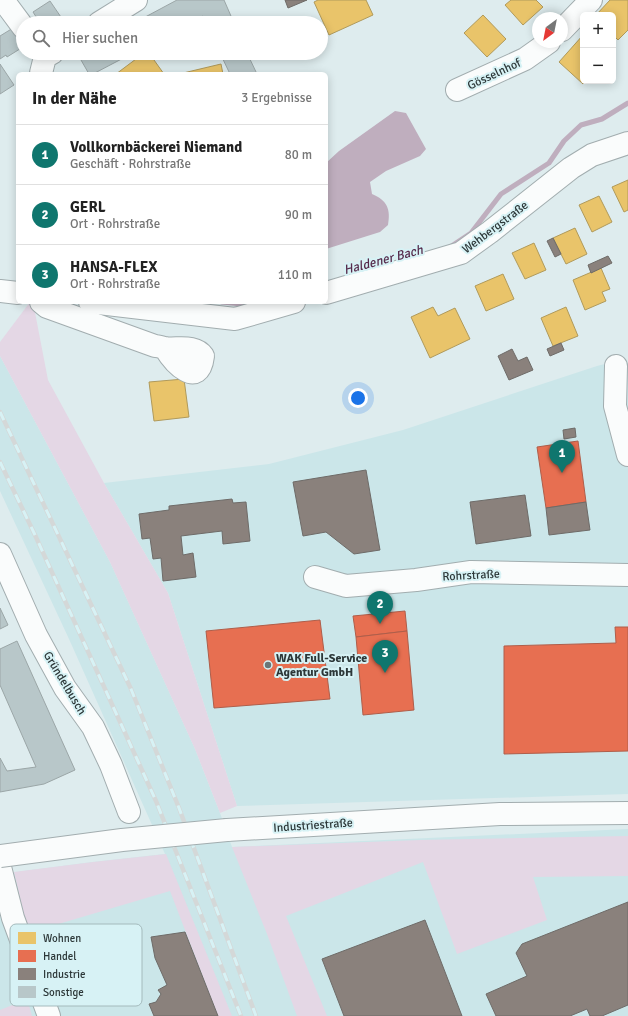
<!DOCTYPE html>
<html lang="de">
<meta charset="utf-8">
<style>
:root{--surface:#fff;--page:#f2f2f2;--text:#222;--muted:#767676;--line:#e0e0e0;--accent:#0f766e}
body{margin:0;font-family:Signika,sans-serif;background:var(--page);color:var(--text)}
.controls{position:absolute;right:12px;top:12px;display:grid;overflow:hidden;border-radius:6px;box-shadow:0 2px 10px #0003}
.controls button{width:36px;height:36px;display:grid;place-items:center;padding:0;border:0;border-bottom:1px solid var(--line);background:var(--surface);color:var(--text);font:20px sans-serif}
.compass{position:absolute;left:532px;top:12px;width:36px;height:36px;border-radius:50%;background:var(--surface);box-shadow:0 2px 10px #0003;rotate:212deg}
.you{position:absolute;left:358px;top:398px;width:14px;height:14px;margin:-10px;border:3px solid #fff;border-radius:50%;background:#1a73e8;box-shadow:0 0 0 6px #1a73e833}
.badge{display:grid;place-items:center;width:26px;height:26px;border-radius:50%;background:var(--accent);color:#fff;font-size:13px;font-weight:700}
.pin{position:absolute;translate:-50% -33px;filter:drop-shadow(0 1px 2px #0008)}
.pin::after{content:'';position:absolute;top:21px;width:14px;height:12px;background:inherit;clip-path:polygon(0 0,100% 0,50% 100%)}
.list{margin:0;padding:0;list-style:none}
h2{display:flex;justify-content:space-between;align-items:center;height:52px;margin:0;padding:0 16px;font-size:17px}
h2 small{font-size:13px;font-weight:400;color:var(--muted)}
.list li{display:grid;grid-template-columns:26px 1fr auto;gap:12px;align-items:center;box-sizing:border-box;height:60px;padding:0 16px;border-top:1px solid var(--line)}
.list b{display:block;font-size:15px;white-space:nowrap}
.list p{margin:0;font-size:13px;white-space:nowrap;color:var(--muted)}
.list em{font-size:13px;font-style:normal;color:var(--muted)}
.icon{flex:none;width:22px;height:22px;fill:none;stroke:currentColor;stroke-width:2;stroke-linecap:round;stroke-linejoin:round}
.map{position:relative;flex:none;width:628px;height:1016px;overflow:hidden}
.search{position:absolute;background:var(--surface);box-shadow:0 2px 10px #0003;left:16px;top:16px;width:312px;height:44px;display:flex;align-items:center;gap:10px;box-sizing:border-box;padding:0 14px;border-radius:22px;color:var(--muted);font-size:15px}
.panel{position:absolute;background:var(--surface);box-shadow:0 2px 10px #0003;left:16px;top:72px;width:312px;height:232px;border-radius:6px}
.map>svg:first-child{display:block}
.built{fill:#cbe6e9}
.green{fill:#e4d7e5}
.water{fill:#bfaebe}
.homes{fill:#e9c46a;stroke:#b09a5b}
.shops{fill:#e76f51;stroke:#af5e4a}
.industry{fill:#8a817c;stroke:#6e6b68}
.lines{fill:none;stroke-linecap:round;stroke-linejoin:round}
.stream{stroke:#bfaebe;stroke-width:5}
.building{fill:#b8c7c9;stroke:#9ba6a7}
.minor-casing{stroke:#a2adaf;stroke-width:24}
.major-casing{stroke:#a2adaf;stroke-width:24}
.minor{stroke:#fafcfc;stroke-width:22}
.major{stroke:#fafcfc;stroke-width:22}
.rail-casing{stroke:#d4d8d8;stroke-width:4.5}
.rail{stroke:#d7f2f5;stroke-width:3;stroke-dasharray:9;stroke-linecap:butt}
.major-bridge-casing{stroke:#a2adaf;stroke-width:24;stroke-linecap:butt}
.major-bridge{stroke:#fafcfc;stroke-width:22}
.poi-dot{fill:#6a7678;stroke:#d7f2f5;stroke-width:1.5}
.labels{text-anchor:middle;stroke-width:4;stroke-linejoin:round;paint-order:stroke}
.street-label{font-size:12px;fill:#2c3738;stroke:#d7f2f5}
.poi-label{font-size:12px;font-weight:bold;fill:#2c3738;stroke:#d7f2f5;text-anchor:start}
.water-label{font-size:13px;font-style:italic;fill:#562b4c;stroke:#d7f2f5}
.key{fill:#d7f2f5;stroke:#a4babc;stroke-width:1}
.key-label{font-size:11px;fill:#2c3738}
</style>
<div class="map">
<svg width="628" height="1016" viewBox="0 0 628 1016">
<rect width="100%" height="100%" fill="#deecee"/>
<g class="built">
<polygon points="0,356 110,562 195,749 220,813 232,847 628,829 628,1016 0,1016 0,874 93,862 165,854 69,639 0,491"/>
<polygon points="624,359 628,364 628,794 237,806 168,593 104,483 269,464 403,430 597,366"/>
</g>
<g class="green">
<polygon points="30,302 33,302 48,380 104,483 168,593 237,806 220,813 195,749 110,562 0,356 0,342"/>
<polygon points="628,836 628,876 533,877 547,920 457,954 423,862 286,916 327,1016 297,1016 267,934 232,847 420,840"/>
<polygon points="166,854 232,1016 218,1016 170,891 28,933 14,872 93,862"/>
<polygon points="20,1002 28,1002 32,1016 0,1016 0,1010"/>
</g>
<path class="water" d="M395,111L406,113L426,149L420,156L386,171L370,182L372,194C387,200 391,209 388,225L380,232L326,249V163L339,151Z"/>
<g class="homes">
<polygon points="318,0 366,0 373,15 329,35 314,2"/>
<polygon points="511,0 536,0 543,7 523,25 505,5"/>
<polygon points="610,0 628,0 628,30 618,40 613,35 613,15 596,15"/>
<polygon points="483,15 506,39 487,57 464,33"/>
<polygon points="583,35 583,81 585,81 583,84 559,62"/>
<polygon points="144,53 149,53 164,74 116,74"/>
<polygon points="221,64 223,74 179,74"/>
<polygon points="628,180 628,210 624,212 612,187"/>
<polygon points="599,196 612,222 592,232 579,205"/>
<polygon points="575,228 587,254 566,264 553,238"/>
<polygon points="534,243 546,270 525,279 512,253"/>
<polygon points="601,268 610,289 602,292 606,301 585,310 573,280"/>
<polygon points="503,274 514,299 486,311 475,286"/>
<polygon points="433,307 438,316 455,308 470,339 430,358 411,317"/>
<polygon points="566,307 578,336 553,346 541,318"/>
<polygon points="184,379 189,417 154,421 149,382"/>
</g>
<g class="shops">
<polygon points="578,441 586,502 546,508 537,447"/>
<polygon points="405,611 407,631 356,637 353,616"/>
<polygon points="320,620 330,699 214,708 206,631"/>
<polygon points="615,627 628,627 628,751 504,754 504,646 616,643"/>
<polygon points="407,631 414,710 363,715 356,637"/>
</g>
<g class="industry">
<polygon points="285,0 307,0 288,8"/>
<polygon points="553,238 561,254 555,257 547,241"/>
<polygon points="608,256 612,263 591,273 588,265"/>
<polygon points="561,343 564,350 550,356 547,349"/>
<polygon points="512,349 518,361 527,357 533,370 509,380 498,356"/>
<polygon points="575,428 576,437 564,439 563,430"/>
<polygon points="366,470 380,550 354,554 326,532 303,536 293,482"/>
<polygon points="525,495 531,536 476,544 470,502"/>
<polygon points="232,499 233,503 246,502 250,541 223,544 222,531 181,536 183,555 193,553 196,577 163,581 161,558 153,559 150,538 142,539 139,514 169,510 169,506"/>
<polygon points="586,502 590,530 549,535 546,508"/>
<polygon points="628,902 628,1005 602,1016 590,1016 587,1009 570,1016 496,1016 486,994 527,976 516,953 522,944"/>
<polygon points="425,920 462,1016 344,1016 322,959"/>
<polygon points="185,932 218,1016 154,1016 149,1004 156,1002 161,994 158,990 167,985 155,958 151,937"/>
</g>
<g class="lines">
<g class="stream">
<polyline points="450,247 471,233 501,194 549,163 564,141 581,125 602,119 628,103"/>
<polyline points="222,302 252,305"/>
</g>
</g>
<g class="building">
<polygon points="177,0 224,0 234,23 206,23 203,16 190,23 134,23"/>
<polygon points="50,1 65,23 40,23 33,12"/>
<polygon points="13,28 23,42 23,47 7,57 6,55 0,59 0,36"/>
<polygon points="77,53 133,53 93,74 89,74"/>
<polygon points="220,53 247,53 257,74 230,74"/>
<polygon points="0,64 14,85 0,94"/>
<polygon points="0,608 8,625 0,629"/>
<polygon points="17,641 75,770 44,784 0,792 0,758 7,771 36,767 0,685 0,649"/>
</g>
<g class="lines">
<g class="minor-casing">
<g id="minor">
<polyline points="3,0 23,27"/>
<polyline points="99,23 136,0"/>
<polyline points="562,30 591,0"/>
<polyline points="41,73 45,57 52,53"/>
<polyline points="457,90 525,59 549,42"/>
<polyline points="0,291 18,293"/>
<polyline points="326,293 461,253 490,232 571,168 592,155 628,143"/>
<path d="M41,302L47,307L155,346C158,346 161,347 164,348C176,350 195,344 203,356C199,390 174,363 165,348"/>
<polyline points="90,302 235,319 294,302"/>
<polyline points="616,366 615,406 628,455"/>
<polyline points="0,554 36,635 65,688 93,727 111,765 129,812"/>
<polyline points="315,577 346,586 416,580 471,572 628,575"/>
<polyline points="0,867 13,918 49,1016"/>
</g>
</g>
<g class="major-casing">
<polyline id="major" points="227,830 500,814 628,813"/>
</g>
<use href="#minor" class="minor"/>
<use href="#major" class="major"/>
<g class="rail-casing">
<g id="rail">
<polyline points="0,412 131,689 179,808 256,1016"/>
<polyline points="0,462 35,535 156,801 241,1016"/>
</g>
</g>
<use href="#rail" class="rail"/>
<g class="major-bridge-casing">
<polyline id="major-bridge" points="0,856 122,840 227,830"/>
</g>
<use href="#major-bridge" class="major-bridge"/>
</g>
<circle class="poi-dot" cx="268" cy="665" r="4"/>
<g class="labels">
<g class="street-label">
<text transform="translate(494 74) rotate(-25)" y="4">Gösselnhof</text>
<text transform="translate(495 227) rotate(-37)" y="4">Wehbergstraße</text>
<text transform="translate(471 575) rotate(-3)" y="4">Rohrstraße</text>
<text transform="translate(65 683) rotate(59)" y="4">Gründelbusch</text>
<text transform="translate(313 825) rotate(-4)" y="4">Industriestraße</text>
</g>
<g class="poi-label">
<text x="276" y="662">WAK Full-Service<tspan x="276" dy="14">Agentur GmbH</tspan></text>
</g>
<g class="water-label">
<text transform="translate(383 259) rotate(-15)" y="5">Haldener Bach</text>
</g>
</g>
<rect x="10" y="924" width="132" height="82" rx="6" class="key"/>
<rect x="18" y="932" width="18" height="12" fill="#e9c46a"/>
<rect x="18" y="950" width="18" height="12" fill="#e76f51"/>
<rect x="18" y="968" width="18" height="12" fill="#8a817c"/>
<rect x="18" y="986" width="18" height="12" fill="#b8c7c9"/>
<g class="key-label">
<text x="43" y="942">Wohnen</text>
<text x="43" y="960">Handel</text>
<text x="43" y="978">Industrie</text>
<text x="43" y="996">Sonstige</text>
</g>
</svg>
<div class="controls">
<button>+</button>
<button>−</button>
</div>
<svg class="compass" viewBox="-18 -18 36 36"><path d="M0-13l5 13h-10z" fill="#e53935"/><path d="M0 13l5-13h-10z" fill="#767676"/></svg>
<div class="you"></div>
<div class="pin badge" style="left:562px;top:473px">1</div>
<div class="pin badge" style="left:380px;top:624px">2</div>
<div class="pin badge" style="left:385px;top:673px">3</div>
<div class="search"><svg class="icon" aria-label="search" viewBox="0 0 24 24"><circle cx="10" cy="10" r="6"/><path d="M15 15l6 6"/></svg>Hier suchen</div>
<section class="panel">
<h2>In der Nähe<small>3 Ergebnisse</small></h2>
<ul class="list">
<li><span class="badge">1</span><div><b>Vollkornbäckerei Niemand</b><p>Geschäft · Rohrstraße</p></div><em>80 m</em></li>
<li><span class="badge">2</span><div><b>GERL</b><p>Ort · Rohrstraße</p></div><em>90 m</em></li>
<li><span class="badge">3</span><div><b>HANSA-FLEX</b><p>Ort · Rohrstraße</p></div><em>110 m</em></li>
</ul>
</section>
</div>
